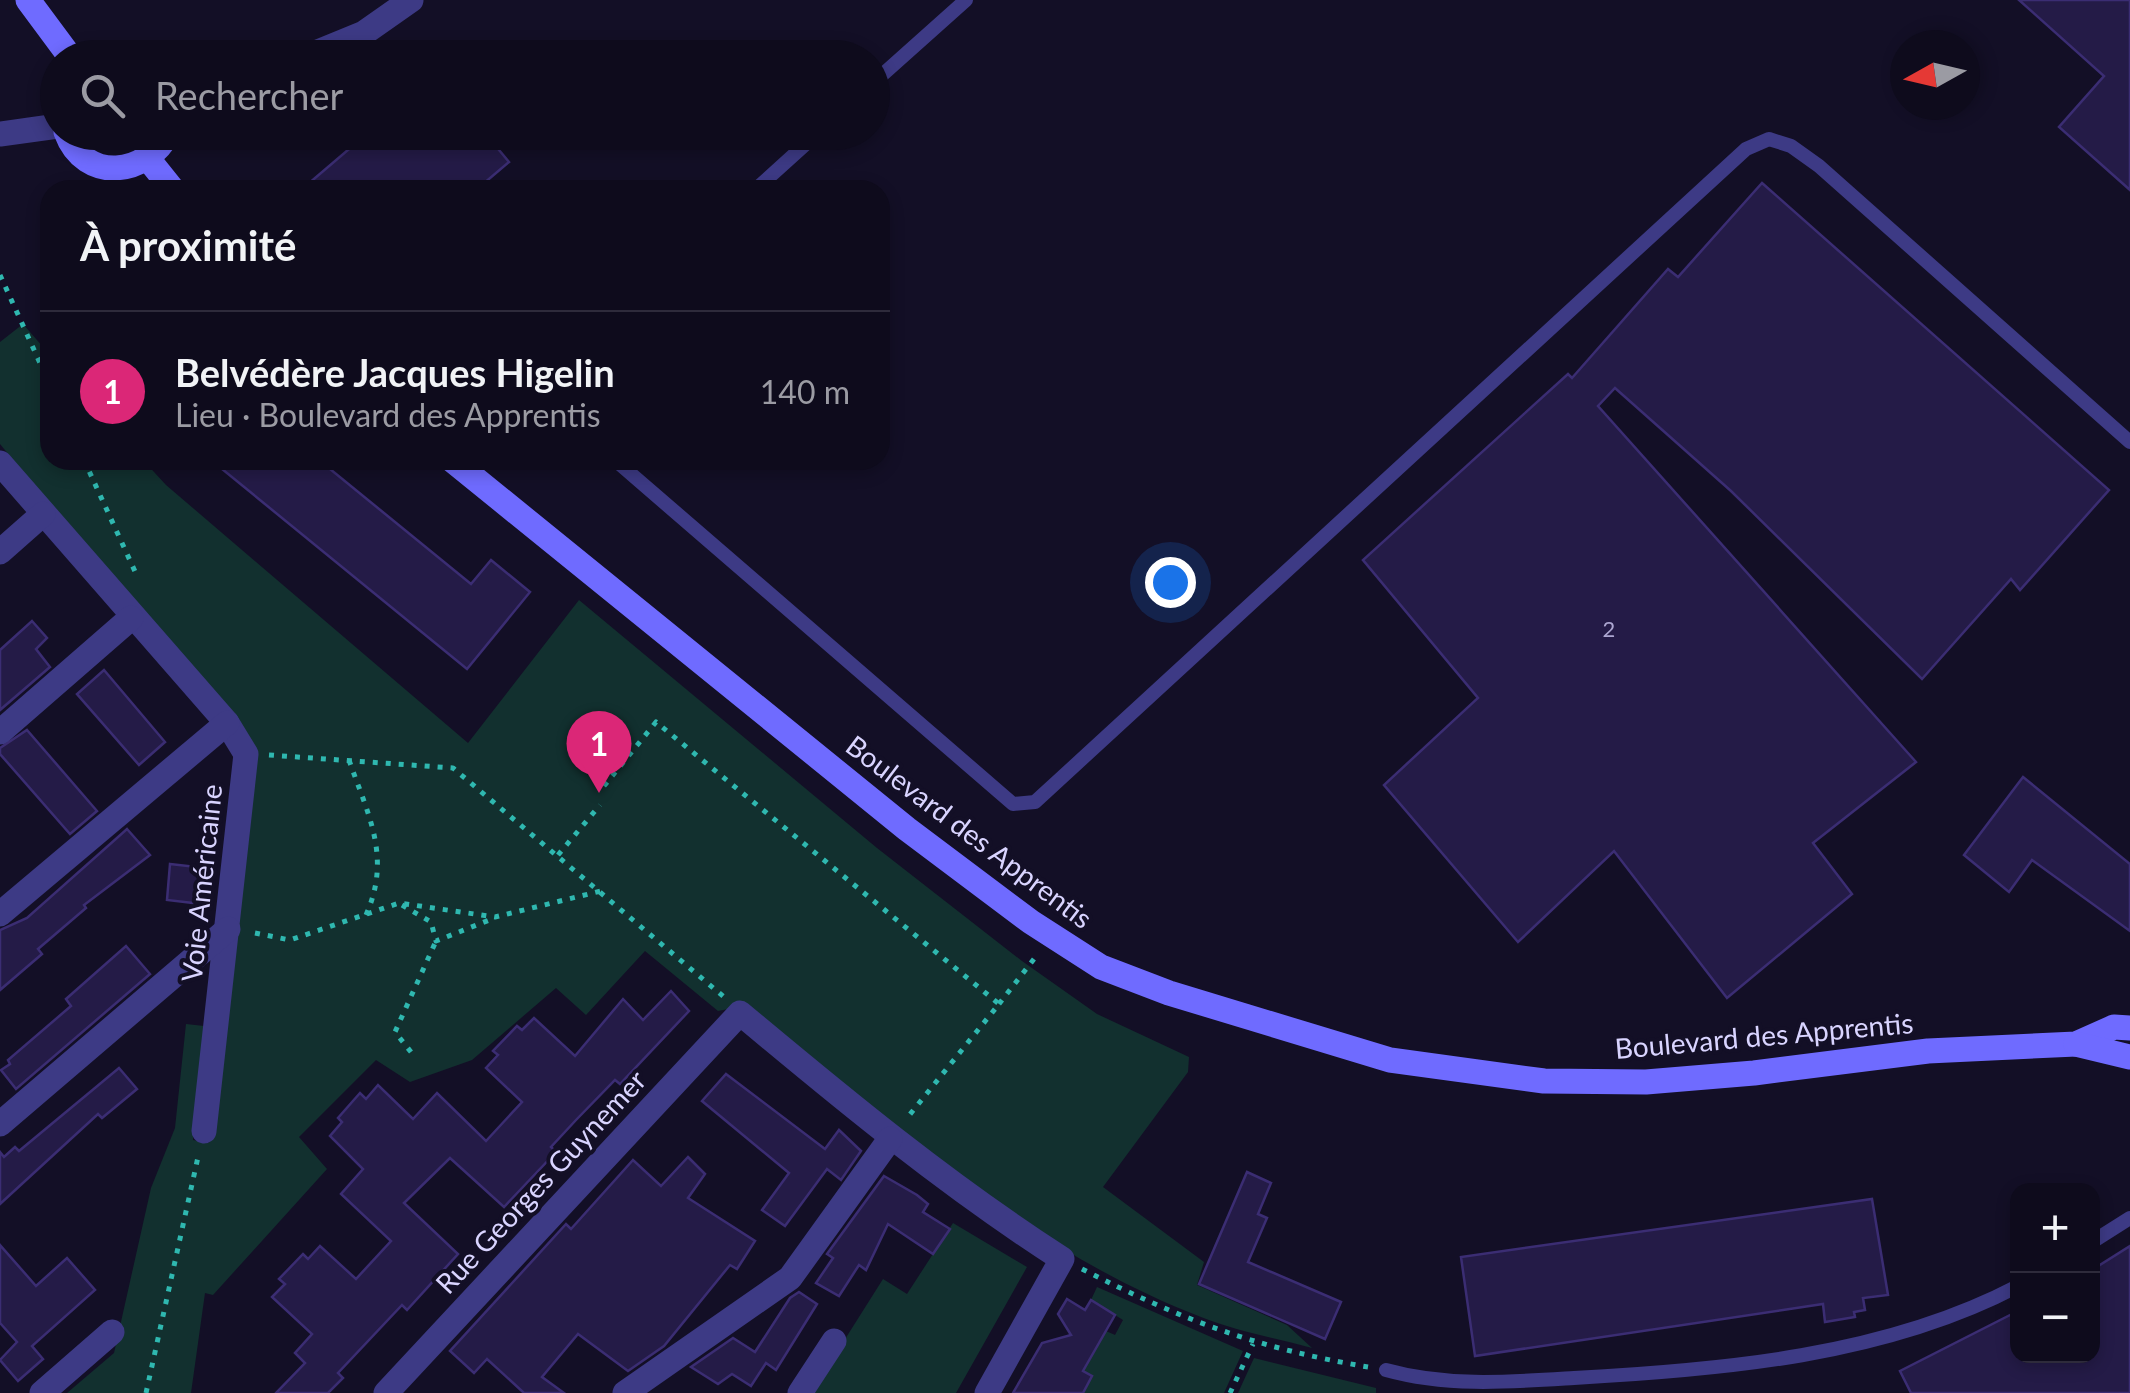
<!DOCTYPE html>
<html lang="fr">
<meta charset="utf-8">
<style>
:root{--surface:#0e0b1c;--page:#171425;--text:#f1f3f6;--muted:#9b9ba3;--line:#2e2b3b;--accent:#db2777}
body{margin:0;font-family:Lato,sans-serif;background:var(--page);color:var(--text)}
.controls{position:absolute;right:30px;bottom:30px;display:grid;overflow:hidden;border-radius:20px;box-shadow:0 5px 15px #0003}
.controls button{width:90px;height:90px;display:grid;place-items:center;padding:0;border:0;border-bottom:2px solid var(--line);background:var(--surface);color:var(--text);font:50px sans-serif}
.compass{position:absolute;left:1890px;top:30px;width:90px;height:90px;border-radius:50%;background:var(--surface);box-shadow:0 5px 15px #0003;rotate:262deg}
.you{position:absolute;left:1170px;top:582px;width:35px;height:35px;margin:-25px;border:8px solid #fff;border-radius:50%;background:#1a73e8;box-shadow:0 0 0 15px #1a73e833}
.badge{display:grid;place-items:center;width:65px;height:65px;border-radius:50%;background:var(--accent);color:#fff;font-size:32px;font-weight:700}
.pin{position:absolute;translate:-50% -82px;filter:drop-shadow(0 2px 5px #0008)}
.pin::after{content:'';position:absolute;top:52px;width:35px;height:30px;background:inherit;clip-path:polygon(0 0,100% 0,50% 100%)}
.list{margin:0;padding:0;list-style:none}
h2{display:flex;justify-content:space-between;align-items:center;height:130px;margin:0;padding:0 40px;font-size:42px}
h2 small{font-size:32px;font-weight:400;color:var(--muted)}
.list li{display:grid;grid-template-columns:65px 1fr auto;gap:30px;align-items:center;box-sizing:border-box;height:160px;padding:0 40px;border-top:2px solid var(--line)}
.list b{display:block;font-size:38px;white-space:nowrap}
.list p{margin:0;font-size:32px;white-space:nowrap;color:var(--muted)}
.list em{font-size:32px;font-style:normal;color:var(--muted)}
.icon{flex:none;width:55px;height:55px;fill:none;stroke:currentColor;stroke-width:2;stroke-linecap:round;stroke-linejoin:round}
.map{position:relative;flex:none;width:2130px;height:1393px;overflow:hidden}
.search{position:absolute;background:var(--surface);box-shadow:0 5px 15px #0003;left:40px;top:40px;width:850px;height:110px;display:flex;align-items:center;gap:25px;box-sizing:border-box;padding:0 35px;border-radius:55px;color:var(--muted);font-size:38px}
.panel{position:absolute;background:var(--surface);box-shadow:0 5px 15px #0003;left:40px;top:180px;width:850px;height:290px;border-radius:30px}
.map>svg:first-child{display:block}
.green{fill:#12302f}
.building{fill:#241b47;stroke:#3b2d73;stroke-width:2.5}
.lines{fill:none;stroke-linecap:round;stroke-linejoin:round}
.path{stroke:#2fb8b0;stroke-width:5;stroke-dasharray:5 8;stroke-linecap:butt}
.service{stroke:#3d3a85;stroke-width:14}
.minor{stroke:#3d3a85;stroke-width:25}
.secondary{stroke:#6f6bff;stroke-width:25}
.labels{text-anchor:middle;stroke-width:8;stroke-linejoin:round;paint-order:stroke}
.number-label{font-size:22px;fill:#aca6d1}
.street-label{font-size:28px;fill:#d9d4ff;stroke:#130f26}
</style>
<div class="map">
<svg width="2130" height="1393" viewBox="0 0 2130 1393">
<rect width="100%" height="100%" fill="#130f26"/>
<g class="green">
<path d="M23,324L50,355V460H143L166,485L468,743L579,600L877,848L1022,961L1097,1014L1189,1057L1188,1072L1103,1187L1204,1262L1197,1285L1287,1325L1312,1348C1275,1338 1236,1331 1201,1317C1027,1250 888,1124 749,1005L718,1011L645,951L586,1015L556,988L472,1060L410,1082L376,1060L299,1137L327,1169L213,1295L205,1293L191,1393H67L114,1353L151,1188L175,1128L186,1024L204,1026L193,1140L209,1143L255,755L0,444V342Z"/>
<polygon points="953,1223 1027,1267 956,1393 811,1393 883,1279 907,1294"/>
<polygon points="1097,1287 1243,1351 1224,1393 1083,1393 1092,1377 1083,1371 1106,1331 1115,1335 1123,1320 1091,1300"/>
<polygon points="1254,1358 1376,1388 1376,1393 1238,1393"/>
</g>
<g class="building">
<polygon points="2019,0 2130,0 2130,190 2059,127 2104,76"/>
<polygon points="369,132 484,132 509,162 476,190 301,190"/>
<polygon points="1762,183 2109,490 2020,590 2011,579 1922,679 1731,491 1615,388 1598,406 1916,762 1813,843 1852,894 1727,998 1614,851 1518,942 1384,785 1478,698 1363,560 1568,374 1572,378 1668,269 1678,277"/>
<polygon points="211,460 319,460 471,584 491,560 530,592 467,669"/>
<polygon points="32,621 47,638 36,649 50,667 0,710 0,650"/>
<polygon points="104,670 165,742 139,765 77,694"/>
<polygon points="27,730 97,811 70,834 0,754 0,748"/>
<polygon points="2023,777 2130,864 2130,931 2032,860 2009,892 1964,855"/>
<polygon points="127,829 150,855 84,905 86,908 38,949 42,954 0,990 0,930 27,918"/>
<polygon points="170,864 206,868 202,904 167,900"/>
<polygon points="126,946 150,974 16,1089 1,1070 10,1064 8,1060 71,1006 66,999"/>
<polygon points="671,991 689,1011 620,1084 615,1080 576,1120 551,1147 556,1152 504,1207 450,1158 404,1203 458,1254 407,1310 402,1305 338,1373 343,1378 328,1393 276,1393 305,1363 295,1353 312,1334 272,1297 285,1284 279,1279 303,1254 308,1259 320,1246 356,1279 391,1241 341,1194 363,1169 330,1136 342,1122 338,1118 360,1093 366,1099 378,1085 413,1119 437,1093 486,1141 522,1102 486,1068 498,1055 493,1051 517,1026 522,1030 534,1018 575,1056 623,999 643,1020"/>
<polygon points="119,1068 137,1089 102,1118 98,1114 0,1204 0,1152 4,1157 15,1147 19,1151"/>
<polygon points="726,1074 825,1149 839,1130 861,1151 841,1180 827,1169 785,1226 762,1210 789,1173 702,1101"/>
<polygon points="688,1157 705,1174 688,1198 755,1241 737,1269 730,1265 664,1346 628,1371 578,1334 542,1377 564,1393 524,1393 487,1359 474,1373 450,1351 566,1224 571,1229 633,1160 661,1186"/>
<polygon points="1247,1172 1271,1183 1258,1214 1267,1218 1248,1262 1341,1302 1325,1339 1199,1284"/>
<polygon points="884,1176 917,1195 928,1204 923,1212 950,1229 933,1254 888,1224 866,1270 859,1265 839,1296 816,1283 833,1258 827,1254"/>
<polygon points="1872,1199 1888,1295 1863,1298 1865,1310 1854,1312 1855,1317 1825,1322 1823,1304 1475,1356 1461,1257"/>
<polygon points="0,1245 36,1286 67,1258 95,1290 32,1346 43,1359 18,1381 0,1360 17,1342 0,1323"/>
<polygon points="2130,1246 2130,1393 1911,1393 1900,1371 2018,1311 2018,1356 2092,1356 2092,1270"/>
<polygon points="799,1292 817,1304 776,1370 766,1363 751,1386 732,1374 718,1384 691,1367 733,1338 755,1352 790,1298"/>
<polygon points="1067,1299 1085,1310 1091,1300 1115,1315 1083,1371 1092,1376 1083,1393 1013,1393 1042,1343 1071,1335 1058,1314"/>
</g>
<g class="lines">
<g class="path">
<polyline points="0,275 50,385"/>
<polyline points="84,460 138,578"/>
<polyline points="269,755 453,768 724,997"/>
<path d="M349,760C368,815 392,857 366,915"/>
<polyline points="604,786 656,722 999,1004 907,1118"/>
<polyline points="558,855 600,805"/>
<polyline points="402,905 431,922 436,941 492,919"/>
<polyline points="255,933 290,940 399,903 495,917 601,891"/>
<polyline points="999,1004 1037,955"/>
<polyline points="411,1052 395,1032 436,941"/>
<path d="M1082,1269C1182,1320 1256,1348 1368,1367"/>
<polyline points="146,1393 198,1157"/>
<polyline points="1230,1393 1253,1344"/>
</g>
<g class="service">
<polyline points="872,84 966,0"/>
<polyline points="755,190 819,132"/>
<polyline points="615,460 1013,804 1035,802 1746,149 1769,139 1791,146 1819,166 2130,442"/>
<polyline points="2092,1242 2130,1218"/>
<path d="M1386,1370C1447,1387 1510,1382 1574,1378C1722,1370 1885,1356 2018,1286"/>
</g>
<g class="minor">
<polyline points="303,58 364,33 411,0"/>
<polyline points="0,134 58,126"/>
<polyline points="0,463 227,723 246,754 204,1131"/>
<polyline points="0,552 43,514"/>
<polyline points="0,732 131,618"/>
<polyline points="0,914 227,723"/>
<polyline points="0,1124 228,929"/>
<polyline points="42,1393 112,1332"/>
<path d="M386,1393L740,1013C844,1100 947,1185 1062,1259L987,1393"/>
<polyline points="625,1393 790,1278 890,1139"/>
<polyline points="800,1393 834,1341"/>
</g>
<g class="secondary">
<polyline points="28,0 71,58"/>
<path d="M66,132C85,184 147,176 169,132"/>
<polyline points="149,160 173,190"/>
<polyline points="452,460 907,829 1031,922 1101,967 1169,993 1390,1060 1544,1081 1646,1082 1754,1073 1928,1051 2076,1044 2114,1027 2130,1028"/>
<polyline points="2076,1044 2130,1057"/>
</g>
</g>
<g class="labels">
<g class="number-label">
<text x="1609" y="637">2</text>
</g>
<g class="street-label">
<text transform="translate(969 832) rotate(37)" y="10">Boulevard des Apprentis</text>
<text transform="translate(202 883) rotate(-84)" y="10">Voie Américaine</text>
<text transform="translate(1764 1036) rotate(-5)" y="10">Boulevard des Apprentis</text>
<text transform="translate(541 1182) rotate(-47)" y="10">Rue Georges Guynemer</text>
</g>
</g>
</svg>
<div class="controls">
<button>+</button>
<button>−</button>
</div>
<svg class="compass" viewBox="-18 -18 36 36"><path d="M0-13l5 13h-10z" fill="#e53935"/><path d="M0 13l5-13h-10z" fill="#9b9ba3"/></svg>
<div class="you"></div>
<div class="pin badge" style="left:599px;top:793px">1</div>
<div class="search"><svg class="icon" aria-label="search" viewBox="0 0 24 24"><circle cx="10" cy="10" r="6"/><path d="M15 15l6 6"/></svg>Rechercher</div>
<section class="panel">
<h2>À proximité<small></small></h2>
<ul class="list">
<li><span class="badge">1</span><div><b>Belvédère Jacques Higelin</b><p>Lieu · Boulevard des Apprentis</p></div><em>140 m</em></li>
</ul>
</section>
</div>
